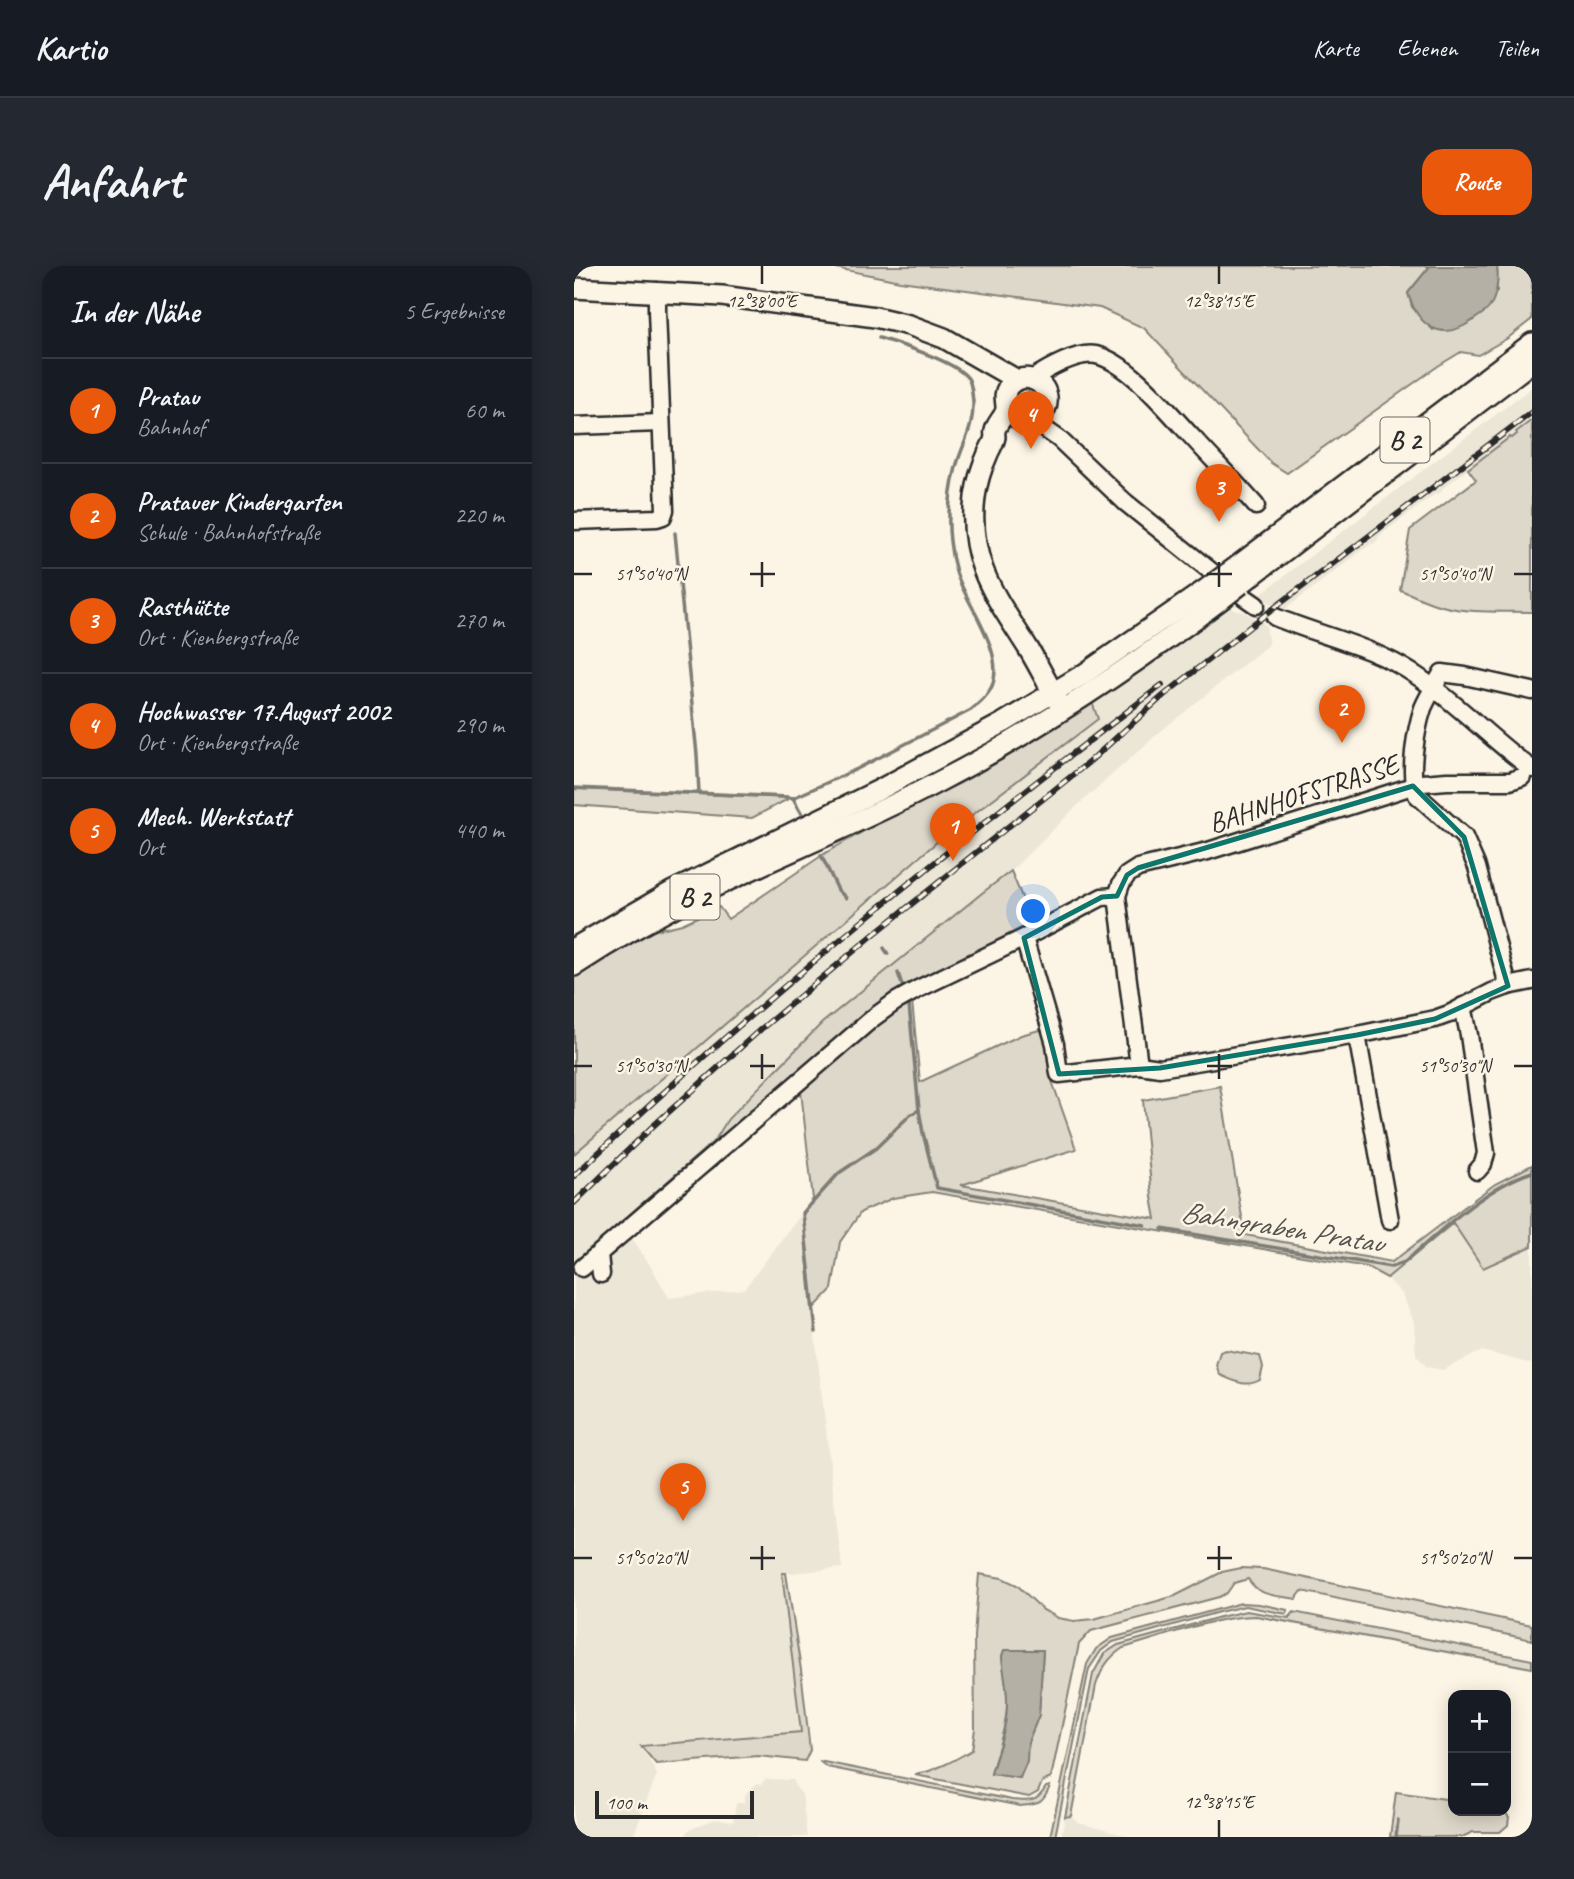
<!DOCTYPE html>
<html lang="de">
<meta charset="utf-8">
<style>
:root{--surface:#171b24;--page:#242831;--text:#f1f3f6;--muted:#9ea1a6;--line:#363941;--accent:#ea580c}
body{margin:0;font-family:Caveat,sans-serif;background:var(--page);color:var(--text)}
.controls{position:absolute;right:21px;bottom:21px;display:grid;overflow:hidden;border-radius:14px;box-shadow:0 4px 18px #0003}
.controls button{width:63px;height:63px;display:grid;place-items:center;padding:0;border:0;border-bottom:2px solid var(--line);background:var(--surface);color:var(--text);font:35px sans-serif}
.scale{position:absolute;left:21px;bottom:18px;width:159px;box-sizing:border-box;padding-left:7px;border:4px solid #2b2b2b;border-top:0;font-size:19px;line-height:24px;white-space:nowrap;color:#2b2b2b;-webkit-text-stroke:5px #fcf5e5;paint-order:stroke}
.you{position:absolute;left:460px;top:646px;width:24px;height:24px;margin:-18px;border:5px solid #fff;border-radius:50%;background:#1a73e8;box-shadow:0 0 0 10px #1a73e833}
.badge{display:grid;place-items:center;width:46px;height:46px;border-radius:50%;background:var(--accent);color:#fff;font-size:23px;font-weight:700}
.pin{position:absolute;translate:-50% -58px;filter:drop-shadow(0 2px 4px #0008)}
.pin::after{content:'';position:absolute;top:37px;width:24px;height:21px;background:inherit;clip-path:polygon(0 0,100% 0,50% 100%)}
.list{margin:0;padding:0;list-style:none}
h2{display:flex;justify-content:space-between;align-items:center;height:91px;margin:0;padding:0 28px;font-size:30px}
h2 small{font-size:23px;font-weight:400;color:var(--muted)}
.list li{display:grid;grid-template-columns:46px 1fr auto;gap:21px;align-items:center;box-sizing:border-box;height:105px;padding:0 28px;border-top:2px solid var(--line)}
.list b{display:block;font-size:26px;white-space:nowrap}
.list p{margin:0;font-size:23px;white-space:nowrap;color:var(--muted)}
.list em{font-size:23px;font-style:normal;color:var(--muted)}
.map{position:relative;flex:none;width:958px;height:1571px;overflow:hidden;border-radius:21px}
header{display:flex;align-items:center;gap:42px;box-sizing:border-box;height:98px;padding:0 35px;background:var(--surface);border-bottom:2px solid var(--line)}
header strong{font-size:33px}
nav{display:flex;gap:38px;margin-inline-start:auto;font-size:24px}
.intro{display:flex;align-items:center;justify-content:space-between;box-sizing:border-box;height:168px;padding:0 42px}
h1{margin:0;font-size:49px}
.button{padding:18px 32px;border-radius:21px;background:var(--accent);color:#fff;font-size:24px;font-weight:700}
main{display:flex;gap:42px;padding:0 42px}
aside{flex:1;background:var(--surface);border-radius:21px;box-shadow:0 4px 18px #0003}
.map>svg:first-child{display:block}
.built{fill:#ece6d7}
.green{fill:#ded8ca;stroke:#84827a;stroke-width:2;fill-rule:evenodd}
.water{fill:#b4b0a5;stroke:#7d7b74;stroke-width:2}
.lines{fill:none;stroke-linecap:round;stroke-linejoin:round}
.stream{stroke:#7d7b74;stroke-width:3.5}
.minor-casing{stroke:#2b2b2b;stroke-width:21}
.major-casing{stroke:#2b2b2b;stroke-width:24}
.minor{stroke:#fcf5e5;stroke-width:16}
.major{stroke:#fcf5e5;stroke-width:19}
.rail-casing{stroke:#2b2b2b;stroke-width:6}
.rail{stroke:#fcf5e5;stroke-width:3.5;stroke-dasharray:10;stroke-linecap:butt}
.major-bridge-casing{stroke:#2b2b2b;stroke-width:24;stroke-linecap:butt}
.major-bridge{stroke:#fcf5e5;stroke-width:19}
.marked{fill:none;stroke:#0f766e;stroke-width:5;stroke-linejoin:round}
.ticks{fill:none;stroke:#2b2b2b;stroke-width:2.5}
.labels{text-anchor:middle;stroke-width:5;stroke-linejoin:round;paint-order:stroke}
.shield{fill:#fcf5e5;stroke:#6a6863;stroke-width:2}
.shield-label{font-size:26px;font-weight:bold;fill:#2b2b2b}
.street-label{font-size:28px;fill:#2b2b2b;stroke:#fcf5e5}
.water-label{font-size:30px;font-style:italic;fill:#545350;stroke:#fcf5e5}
.ticks-label{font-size:18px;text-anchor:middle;fill:#2b2b2b;stroke:#fcf5e5;stroke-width:5;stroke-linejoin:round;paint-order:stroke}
</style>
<header>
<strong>Kartio</strong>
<nav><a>Karte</a><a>Ebenen</a><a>Teilen</a></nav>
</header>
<div class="intro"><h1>Anfahrt</h1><a class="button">Route</a></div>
<main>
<aside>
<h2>In der Nähe<small>5 Ergebnisse</small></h2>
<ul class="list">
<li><span class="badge">1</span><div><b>Pratau</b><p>Bahnhof</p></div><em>60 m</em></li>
<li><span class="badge">2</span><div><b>Pratauer Kindergarten</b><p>Schule · Bahnhofstraße</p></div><em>220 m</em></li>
<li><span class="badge">3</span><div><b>Rasthütte</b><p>Ort · Kienbergstraße</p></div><em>270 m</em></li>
<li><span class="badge">4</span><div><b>Hochwasser 17.August 2002</b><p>Ort · Kienbergstraße</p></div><em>290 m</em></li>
<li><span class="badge">5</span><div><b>Mech. Werkstatt</b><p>Ort</p></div><em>440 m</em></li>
</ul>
</aside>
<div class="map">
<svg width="958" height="1571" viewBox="0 0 958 1571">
<rect width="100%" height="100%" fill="#fcf5e5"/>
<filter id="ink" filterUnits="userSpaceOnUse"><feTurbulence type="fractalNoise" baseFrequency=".0143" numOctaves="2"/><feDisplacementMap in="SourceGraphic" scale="14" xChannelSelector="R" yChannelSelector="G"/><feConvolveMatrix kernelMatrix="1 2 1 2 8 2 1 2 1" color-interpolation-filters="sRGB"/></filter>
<g filter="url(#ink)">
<g class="built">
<polygon points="958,121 958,154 943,166 943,168 937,172 936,171 868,223 868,225 863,229 861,228 804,271 805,273 799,278 798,277 709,345 688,332 688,327"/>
<polygon points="655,339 660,344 670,346 692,359 695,378 587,465 503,540 437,605 408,627 248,757 154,853 141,874 42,960 57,971 78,1002 95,1032 170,1023 229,946 238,1044 268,1302 208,1308 227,1466 67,1480 83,1508 59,1571 0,1571 0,888 364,576 523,453 518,436"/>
<polygon points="879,957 910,1002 958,980 958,1098 908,1085 869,1104 853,1101 842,1089 840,1056 828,1028 813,1012"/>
<polygon points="191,1513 220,1514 220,1519 228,1528 233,1571 112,1571 113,1565 141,1553 159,1556 162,1537 170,1537 172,1527 182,1518 187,1519"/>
<polygon points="497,1550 504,1557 557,1571 487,1571 491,1551"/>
</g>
<g class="green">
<polygon points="252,0 856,0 834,27 838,41 859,64 923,25 923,0 958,0 958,53 934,72 904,89 887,86 864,100 713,207 697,197 570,62 526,42 326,15"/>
<path d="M958,154V346C929,345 896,348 868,340C854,337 840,329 826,324L836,264L902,214L894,203L936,171L938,172L943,168L942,166Z"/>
<polygon points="518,436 524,453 364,575 0,888 0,711 70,667 108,658 145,641 154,653 253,586"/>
<polygon points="0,523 216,532 178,552 0,539"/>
<polygon points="437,605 450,636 451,665 344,718 46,964 41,961 141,874 154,853 248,757 408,627"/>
<polygon points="338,735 346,816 447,769 469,763 478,815 502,883 387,919 582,953 578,931 569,834 646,820 671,969 818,996 902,932 921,918 958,899 958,980 909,1002 879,957 813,1012 793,1001 358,926 319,932 287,946 266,976 258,1023 238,1044 229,946 239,933 227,825 307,755"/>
<path d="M652,1084L686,1090L689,1101L686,1114C672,1122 660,1115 646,1109L642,1099L646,1086Z"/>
<path d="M667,1302L689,1303L958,1359V1374L728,1325L722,1333C702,1329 685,1331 674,1313L660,1317L653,1327L645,1331L517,1365L505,1378L477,1512L468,1516L464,1526L455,1531L341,1509C363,1504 379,1495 398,1484L401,1463L400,1370L405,1308L428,1312L443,1319L469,1344L484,1352L500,1355L520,1353L601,1330L648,1306ZM431,1384H469L465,1448L454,1476L446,1512L417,1508C423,1484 433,1461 433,1436C434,1421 429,1405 428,1390Z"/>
<polygon points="208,1307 212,1307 227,1404 236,1484 231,1495 184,1490 82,1498 67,1480 227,1466"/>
<polygon points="667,1337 685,1338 714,1344 713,1348 671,1340 645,1346 539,1376 527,1385 515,1403 481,1571 476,1571 513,1398 522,1383 538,1372"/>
<path d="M672,1345L715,1352L720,1346L958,1394V1402L682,1350C642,1350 589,1371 549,1382C534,1392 528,1402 522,1419L497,1550L491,1551L519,1408L530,1388L544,1379L646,1351Z"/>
<path d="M245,1495L438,1534C456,1535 462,1538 472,1521L476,1520C469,1539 464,1538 446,1540L253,1501Z"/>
<polygon points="822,1526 879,1534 879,1545 930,1545 935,1551 934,1559 926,1566 899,1566 888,1571 816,1571"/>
</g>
<g class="water">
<path d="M856,0H923C925,13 923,30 915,42C911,47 903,51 898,55C866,77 844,60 834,27Z"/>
<path d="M430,1384H469L465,1449L454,1476L453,1495L446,1512L417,1508C424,1484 434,1459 433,1434C433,1419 429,1405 428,1390Z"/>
</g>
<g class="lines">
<g class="stream">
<polyline points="101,267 123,489 125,527"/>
<polyline points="0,522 214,531 219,532 228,548"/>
<path d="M219,532L283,503L397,444C405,437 414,430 418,420C432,386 392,338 382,306C379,296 377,285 376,275C373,250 376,225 382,201C389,176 400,163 399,135C398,129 398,120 395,114C385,96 325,78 305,72"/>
<polyline points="247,589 264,624 272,632"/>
<polyline points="310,682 314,688"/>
<polyline points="402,686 516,628"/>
<polyline points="324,707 329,722 338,717"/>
<polyline points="335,739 345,844 349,867 363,922 571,959"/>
<path d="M588,963L817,1001L831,996C867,964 912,921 958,906"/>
<polyline points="242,1066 229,947 265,907 302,882 336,849 345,844"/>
<polyline points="822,1571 824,1554"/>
</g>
<g class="minor-casing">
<g id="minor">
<path d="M458,113C473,103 504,85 522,89C555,96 596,148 620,173C640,195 662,217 682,240"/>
<polyline points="458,154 485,173 551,236 638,306"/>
<polyline points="0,160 87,157"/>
<polyline points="0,255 83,252 89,250 91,244 83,45 83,25"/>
<polyline points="669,330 682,339"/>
<path d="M701,351C747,370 798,380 840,408C883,436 917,474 958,503"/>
<polyline points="450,672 481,778 485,808 565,799 586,802 783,769 861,753 875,748 918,726 934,720 958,715"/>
<path d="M934,720L903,601L890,571L843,529C834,509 842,463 849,442C854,430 862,418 868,407L891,410L958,425"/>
<polyline points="889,740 895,769 912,887 909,898 903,905"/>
<polyline points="783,769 816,954"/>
<polyline points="565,799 543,630 547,618 553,609 564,602 634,585 848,517 873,515 936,515 948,511"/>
<polyline points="25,988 27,1008"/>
<polyline points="8,1002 299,752 321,736 344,723 450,672 528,631 543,630"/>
</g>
</g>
<g class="major-casing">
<g id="major">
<polyline points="0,22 148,30 301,51 335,59 370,72 443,114"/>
<path d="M432,142C447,164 480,152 472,127C470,120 464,115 457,113C449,111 439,114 434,121C429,129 432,134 432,142C432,150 422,157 421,165C420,167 421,169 421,171C420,177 415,184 413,190C407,203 403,217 401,231C393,296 422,331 454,382C465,400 474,419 485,437"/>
<polyline points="654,307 958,77"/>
<polyline points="667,318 958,96"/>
<polyline points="0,682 99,625 303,525 429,457 510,408 635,321"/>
<path d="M0,700C43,672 87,647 134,624C210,587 289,556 364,516C465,464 558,401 649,332"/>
</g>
</g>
<use href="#minor" class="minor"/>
<use href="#major" class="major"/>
<g class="rail-casing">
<g id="rail">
<path d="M0,910C185,733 385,574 588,419"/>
<polyline points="0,937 78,861 187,763 299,669 515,496 589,430 678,359 958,146"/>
</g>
</g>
<use href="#rail" class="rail"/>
<g class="major-bridge-casing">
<g id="major-bridge">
<polyline points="635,321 654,307"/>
<polyline points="649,332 667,318"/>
</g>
</g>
<use href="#major-bridge" class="major-bridge"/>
</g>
</g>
<path class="marked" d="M839,520L890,571L934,720L861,753L783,769L586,802L485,808L450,672L528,631L543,630L553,609L564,602Z"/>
<path class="ticks" d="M188,0V18M645,0V18M188,296V321M645,296V321M0,308H18M176,308H201M633,308H658M940,308H958M188,788V813M645,788V813M0,800H18M176,800H201M633,800H658M940,800H958M188,1280V1304M645,1280V1304M0,1292H18M176,1292H201M633,1292H658M940,1292H958M645,1554V1571"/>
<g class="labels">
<g class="shield">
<rect x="806.5" y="151.5" width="49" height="45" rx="5"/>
<rect x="96.5" y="608.5" width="49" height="45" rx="5"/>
</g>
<g class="shield-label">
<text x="831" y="183">B 2</text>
<text x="121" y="640">B 2</text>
</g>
<g class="street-label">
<text transform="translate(729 527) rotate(-18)" y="10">BAHNHOFSTRASSE</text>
</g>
<g class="water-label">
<text transform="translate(708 961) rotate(9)" y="10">Bahngraben Pratau</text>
</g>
</g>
<g class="ticks-label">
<text x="188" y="41">12°38'00"E</text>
<text x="645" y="41">12°38'15"E</text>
<text x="77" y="314">51°50'40"N</text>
<text x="881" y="314">51°50'40"N</text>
<text x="77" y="806">51°50'30"N</text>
<text x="881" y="806">51°50'30"N</text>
<text x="77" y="1298">51°50'20"N</text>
<text x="881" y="1298">51°50'20"N</text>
<text x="645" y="1542">12°38'15"E</text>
</g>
</svg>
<div class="controls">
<button>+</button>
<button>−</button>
</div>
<div class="scale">100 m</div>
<div class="you"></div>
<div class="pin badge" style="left:379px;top:595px">1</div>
<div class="pin badge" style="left:768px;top:477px">2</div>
<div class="pin badge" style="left:645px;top:256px">3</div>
<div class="pin badge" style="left:457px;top:183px">4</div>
<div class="pin badge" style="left:109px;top:1255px">5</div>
</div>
</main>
